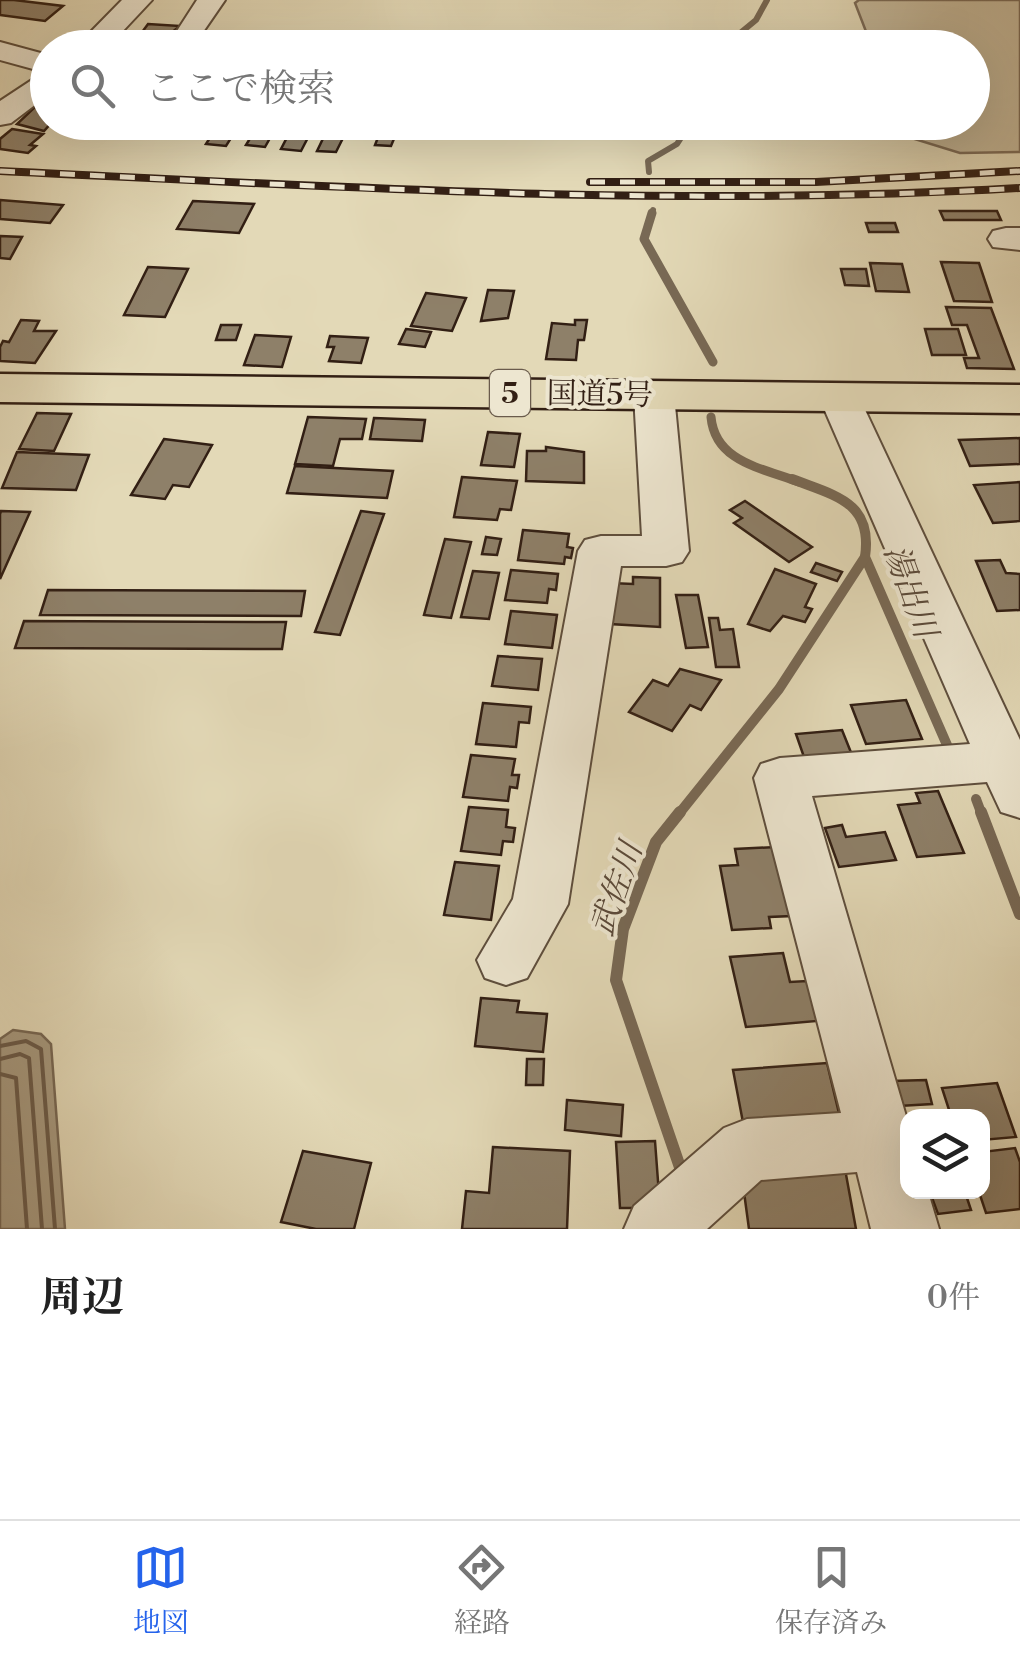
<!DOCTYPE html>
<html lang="ja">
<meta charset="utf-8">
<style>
:root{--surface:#fff;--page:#f6f6f6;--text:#222;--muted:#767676;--line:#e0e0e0;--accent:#2563eb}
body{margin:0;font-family:"Libre Bodoni","Noto Serif JP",serif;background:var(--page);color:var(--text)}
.controls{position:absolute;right:30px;bottom:30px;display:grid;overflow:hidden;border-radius:20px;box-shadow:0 10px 40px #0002}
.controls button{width:90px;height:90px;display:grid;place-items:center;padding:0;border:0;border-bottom:2px solid var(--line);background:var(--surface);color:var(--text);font:50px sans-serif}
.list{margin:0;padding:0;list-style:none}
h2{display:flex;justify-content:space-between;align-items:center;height:130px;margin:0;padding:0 40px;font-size:42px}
h2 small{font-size:32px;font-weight:400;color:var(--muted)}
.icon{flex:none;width:55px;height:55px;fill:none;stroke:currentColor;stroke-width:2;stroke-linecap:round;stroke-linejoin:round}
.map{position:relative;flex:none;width:1020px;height:1229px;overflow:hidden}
.search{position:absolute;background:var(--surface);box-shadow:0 10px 40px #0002;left:30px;right:30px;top:30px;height:110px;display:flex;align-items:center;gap:25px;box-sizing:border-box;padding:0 35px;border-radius:55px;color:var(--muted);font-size:38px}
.sheet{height:290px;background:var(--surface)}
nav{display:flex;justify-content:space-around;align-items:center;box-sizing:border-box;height:140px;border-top:2px solid var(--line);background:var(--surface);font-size:28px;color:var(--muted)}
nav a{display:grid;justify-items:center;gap:5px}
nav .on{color:var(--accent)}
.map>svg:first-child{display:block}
.green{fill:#c5b99b;stroke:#7c6c58;stroke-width:2.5}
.water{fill:#a79a80;stroke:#786955;stroke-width:2.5}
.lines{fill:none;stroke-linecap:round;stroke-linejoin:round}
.shore{stroke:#6c5c4a;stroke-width:4}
.stream-far3{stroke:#786955;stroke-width:6}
.stream-far2{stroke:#786955;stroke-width:9}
.stream-far1{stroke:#786955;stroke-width:10}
.stream{stroke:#786955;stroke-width:12}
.building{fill:#8e8069;stroke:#321f14;stroke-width:2.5}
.minor-casing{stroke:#5e4e3d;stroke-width:4}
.highway-casing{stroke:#321f14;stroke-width:5}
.minor{fill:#ede6d0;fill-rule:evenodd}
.highway{fill:#e3d9b7;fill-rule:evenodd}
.rail-casing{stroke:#321f14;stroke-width:8}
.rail{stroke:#ede6d0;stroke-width:5;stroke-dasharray:15;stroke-linecap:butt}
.labels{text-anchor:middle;stroke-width:8;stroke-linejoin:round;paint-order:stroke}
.shield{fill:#ede6d0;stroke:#6a5b4c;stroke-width:2.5}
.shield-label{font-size:28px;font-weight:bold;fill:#321f14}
.street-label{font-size:30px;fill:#321f14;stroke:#ede6d0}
.water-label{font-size:32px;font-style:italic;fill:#5b4a3a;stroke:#ede6d0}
</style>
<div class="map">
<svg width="1020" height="1229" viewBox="0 0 1020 1229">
<rect width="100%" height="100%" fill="#e3d9b7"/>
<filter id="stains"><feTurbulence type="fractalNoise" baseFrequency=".002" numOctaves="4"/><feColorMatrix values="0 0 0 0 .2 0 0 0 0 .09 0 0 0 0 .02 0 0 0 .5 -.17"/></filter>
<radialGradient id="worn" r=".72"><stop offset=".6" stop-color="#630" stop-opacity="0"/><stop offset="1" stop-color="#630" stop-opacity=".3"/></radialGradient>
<polygon class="green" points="859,0 1020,0 1020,152 960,153 908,137 902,123 972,122 972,48 872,47 855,3"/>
<polygon class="water" points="13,1030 41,1034 51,1044 65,1229 0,1229 0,1039"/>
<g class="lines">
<g class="shore">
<polyline points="0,1046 26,1041 41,1049 55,1229"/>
<polyline points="0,1059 20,1054 29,1058 42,1229"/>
<polyline points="0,1074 16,1078 27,1229"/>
</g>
<g class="stream-far3">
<polyline points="722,48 756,20 767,0"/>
<polyline points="649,172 648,161 677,144 691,122"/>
<polyline points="651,215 653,210"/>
</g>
<g class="stream-far2">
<polyline points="652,213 644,239 713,362"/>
<path d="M711,417C715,462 762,468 799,482"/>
</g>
<g class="stream-far1">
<path d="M792,479C836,496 873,502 865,557L947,745"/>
<polyline points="976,799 982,815"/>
<polyline points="678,815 779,689 865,557"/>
</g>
<g class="stream">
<polyline points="680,812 656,842 623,929 616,980 684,1179"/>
<polyline points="981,812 1020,914"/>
</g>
</g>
<g class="building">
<polygon points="0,0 14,0 63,6 45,21 0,15"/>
<polygon points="148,24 180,26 162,40 137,39"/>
<polygon points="37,105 48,106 48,122 52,122 44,131 17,124"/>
<polygon points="220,122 241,122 226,146 206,144"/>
<polygon points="260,122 279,122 265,147 246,145"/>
<polygon points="295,122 316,122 301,151 281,149"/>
<polygon points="331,122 351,122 336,152 317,151"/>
<polygon points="384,122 401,122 391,146 375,145"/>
<polygon points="12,129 43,134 30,145 36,146 28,153 0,149 0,139"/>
<polygon points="0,200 63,205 50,223 0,219"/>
<polygon points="193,201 254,204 239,233 177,229"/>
<polygon points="940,211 997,211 1001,220 944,220"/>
<polygon points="866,223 895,223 898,232 869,232"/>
<polygon points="0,236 22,237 10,259 0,258"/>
<polygon points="941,262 979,263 992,302 954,301"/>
<polygon points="870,263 902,264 909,292 876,291"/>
<polygon points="148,267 188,269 165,317 124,315"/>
<polygon points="841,269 866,269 869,286 845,285"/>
<polygon points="488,290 514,291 508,318 481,321"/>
<polygon points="426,293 466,298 452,331 411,326"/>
<polygon points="946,307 991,308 1014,369 967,368 964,358 979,358 967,325 952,325"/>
<polygon points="21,320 39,321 34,331 56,331 35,363 0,361 0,347 3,341 9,342"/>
<polygon points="575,320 587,320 584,340 578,340 576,360 546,359 552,323 575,325"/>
<polygon points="221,325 241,325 236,340 216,340"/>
<polygon points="406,329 431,332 425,347 399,344"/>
<polygon points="925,329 958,329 966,355 932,355"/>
<polygon points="255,335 291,337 282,367 244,365"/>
<polygon points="330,336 368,338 361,363 329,361 334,347 327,347"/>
<polygon points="37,413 71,414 54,451 19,449"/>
<polygon points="308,417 366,419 362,439 340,439 333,466 295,464"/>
<polygon points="374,418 425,420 422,441 370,439"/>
<polygon points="488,432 520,434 514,467 481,465"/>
<polygon points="1020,438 1020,464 970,466 959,440"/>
<polygon points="164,439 212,445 189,487 173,485 165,499 131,495"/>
<polygon points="546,447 584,452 584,483 526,481 527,451 546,451"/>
<polygon points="17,452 89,455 76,490 2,488"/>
<polygon points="295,466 393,471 387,498 287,493"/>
<polygon points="462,477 517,481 511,510 500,509 497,520 454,517"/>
<polygon points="1020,482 1020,521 993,523 974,485"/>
<polygon points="745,501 812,547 789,562 734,523 742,518 730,510"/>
<polygon points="1,511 30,512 0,579 0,514"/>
<polygon points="361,511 384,514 340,635 315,632"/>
<polygon points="523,530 569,534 567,547 573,548 571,558 565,557 564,564 518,560"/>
<polygon points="486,537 501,539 497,555 482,554"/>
<polygon points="445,539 471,542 451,618 424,615"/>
<polygon points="1000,560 1006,573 1020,574 1020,610 997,611 976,561"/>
<polygon points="816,563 842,572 837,581 811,572"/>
<polygon points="775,569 816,584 805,607 812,609 805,622 783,616 770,631 748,624"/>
<polygon points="511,570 558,574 556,590 549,589 547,603 505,600"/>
<polygon points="473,571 499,573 489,619 461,617"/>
<polygon points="633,577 660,578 660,627 610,624 611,583 633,584"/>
<polygon points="48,590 305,591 301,616 40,615"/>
<polygon points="676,595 698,595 708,647 686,648"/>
<polygon points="511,611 557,615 552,648 505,644"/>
<polygon points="709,618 718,618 720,630 733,629 739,667 716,667"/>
<polygon points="24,621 286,622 282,649 15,648"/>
<polygon points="498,656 542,659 538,690 492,686"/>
<polygon points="680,669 721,680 701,710 690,705 672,731 629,712 653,680 668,686"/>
<polygon points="906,700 922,739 866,744 851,705"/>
<polygon points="483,703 531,707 529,723 519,722 516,747 476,744"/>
<polygon points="842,730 852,755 805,760 796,734"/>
<polygon points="471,755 515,759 512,775 519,775 517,788 510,787 508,801 463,797"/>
<polygon points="938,791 964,853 917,857 898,805 920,803 916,793"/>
<polygon points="469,807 508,810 506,827 515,828 513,842 503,841 501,855 461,851"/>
<polygon points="842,825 846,837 885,832 896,860 839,867 825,828"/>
<polygon points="776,847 792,916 769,917 771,928 732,930 720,866 738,865 735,849"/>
<polygon points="455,862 499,866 491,920 444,915"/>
<polygon points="783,953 790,982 807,981 817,1021 746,1027 730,957"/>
<polygon points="481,998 519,1001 517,1012 547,1014 543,1052 475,1046"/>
<polygon points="527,1059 544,1059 543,1085 526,1085"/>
<polygon points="827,1063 842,1126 745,1133 733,1070"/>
<polygon points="926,1080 932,1104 899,1106 892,1081"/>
<polygon points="997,1083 1016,1137 982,1140 982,1116 951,1116 942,1088"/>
<polygon points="567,1100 623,1105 621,1136 565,1130"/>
<polygon points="655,1141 660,1208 620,1208 616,1142"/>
<polygon points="493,1147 570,1151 567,1229 462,1229 466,1191 489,1193"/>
<polygon points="1015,1148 1020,1162 1020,1209 986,1213 979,1192 982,1192 982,1152"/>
<polygon points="303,1151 371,1163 354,1229 316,1229 281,1222"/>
<polygon points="845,1169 856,1229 749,1229 741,1170"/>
<polygon points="965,1192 971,1210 938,1214 931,1195"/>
</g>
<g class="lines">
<g class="minor-casing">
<g id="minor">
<polygon points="122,0 152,0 121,33 169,36 175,34 197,0 225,0 192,48 75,48"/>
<polygon points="0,42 48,55 48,95 11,123 0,125 0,101 44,72 0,60"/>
<polygon points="1006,228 1020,228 1020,250 993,247 988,239 993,231"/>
<polygon points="654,383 668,386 674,395 689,551 682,562 666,566 621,566 568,904 527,978 506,985 485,978 477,960 513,899 578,551 585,540 601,536 642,536 634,395 640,386"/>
<polygon points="839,385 853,388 859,397 1020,740 1020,818 1001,812 987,782 812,796 908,1123 908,1192 928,1192 939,1229 871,1229 857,1172 761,1180 707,1229 624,1229 634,1206 724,1128 747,1119 841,1113 754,778 761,764 780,758 970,744 819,397 825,388"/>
</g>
</g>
<g class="highway-casing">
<polygon id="highway" points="0,374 1020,385 1020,413 0,402"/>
</g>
<use href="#minor" class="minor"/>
<use href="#highway" class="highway"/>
<g class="rail-casing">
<g id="rail">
<path d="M0,171C340,187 679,208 1020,188"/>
<polyline points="590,182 816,182 1020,171"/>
</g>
</g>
<use href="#rail" class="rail"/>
</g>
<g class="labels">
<rect class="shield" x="490" y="370" width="40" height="46" rx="8"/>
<g class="shield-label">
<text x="510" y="403">5</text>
</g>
<g class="street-label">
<text transform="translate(600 394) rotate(1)" y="10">国道5号</text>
</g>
<g class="water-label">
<text transform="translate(911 591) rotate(70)" y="11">湯出川</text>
<text transform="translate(616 889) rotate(-71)" y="11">武佐川</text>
</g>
</g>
<rect width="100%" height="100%" filter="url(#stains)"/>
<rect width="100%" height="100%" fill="url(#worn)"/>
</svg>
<div class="controls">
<button><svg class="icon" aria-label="layers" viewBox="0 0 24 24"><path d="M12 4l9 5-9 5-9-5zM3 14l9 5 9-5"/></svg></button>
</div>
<div class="search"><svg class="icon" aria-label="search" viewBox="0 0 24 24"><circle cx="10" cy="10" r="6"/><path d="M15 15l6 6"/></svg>ここで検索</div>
</div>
<section class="sheet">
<h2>周辺<small>0件</small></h2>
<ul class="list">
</ul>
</section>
<nav>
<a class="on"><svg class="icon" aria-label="map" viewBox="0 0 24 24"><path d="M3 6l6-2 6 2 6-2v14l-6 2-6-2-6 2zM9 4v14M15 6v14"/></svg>地図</a>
<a><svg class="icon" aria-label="directions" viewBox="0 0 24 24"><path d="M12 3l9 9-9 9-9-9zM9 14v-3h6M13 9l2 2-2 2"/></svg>経路</a>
<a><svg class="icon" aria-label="saved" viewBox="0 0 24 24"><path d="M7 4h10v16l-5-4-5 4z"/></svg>保存済み</a>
</nav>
